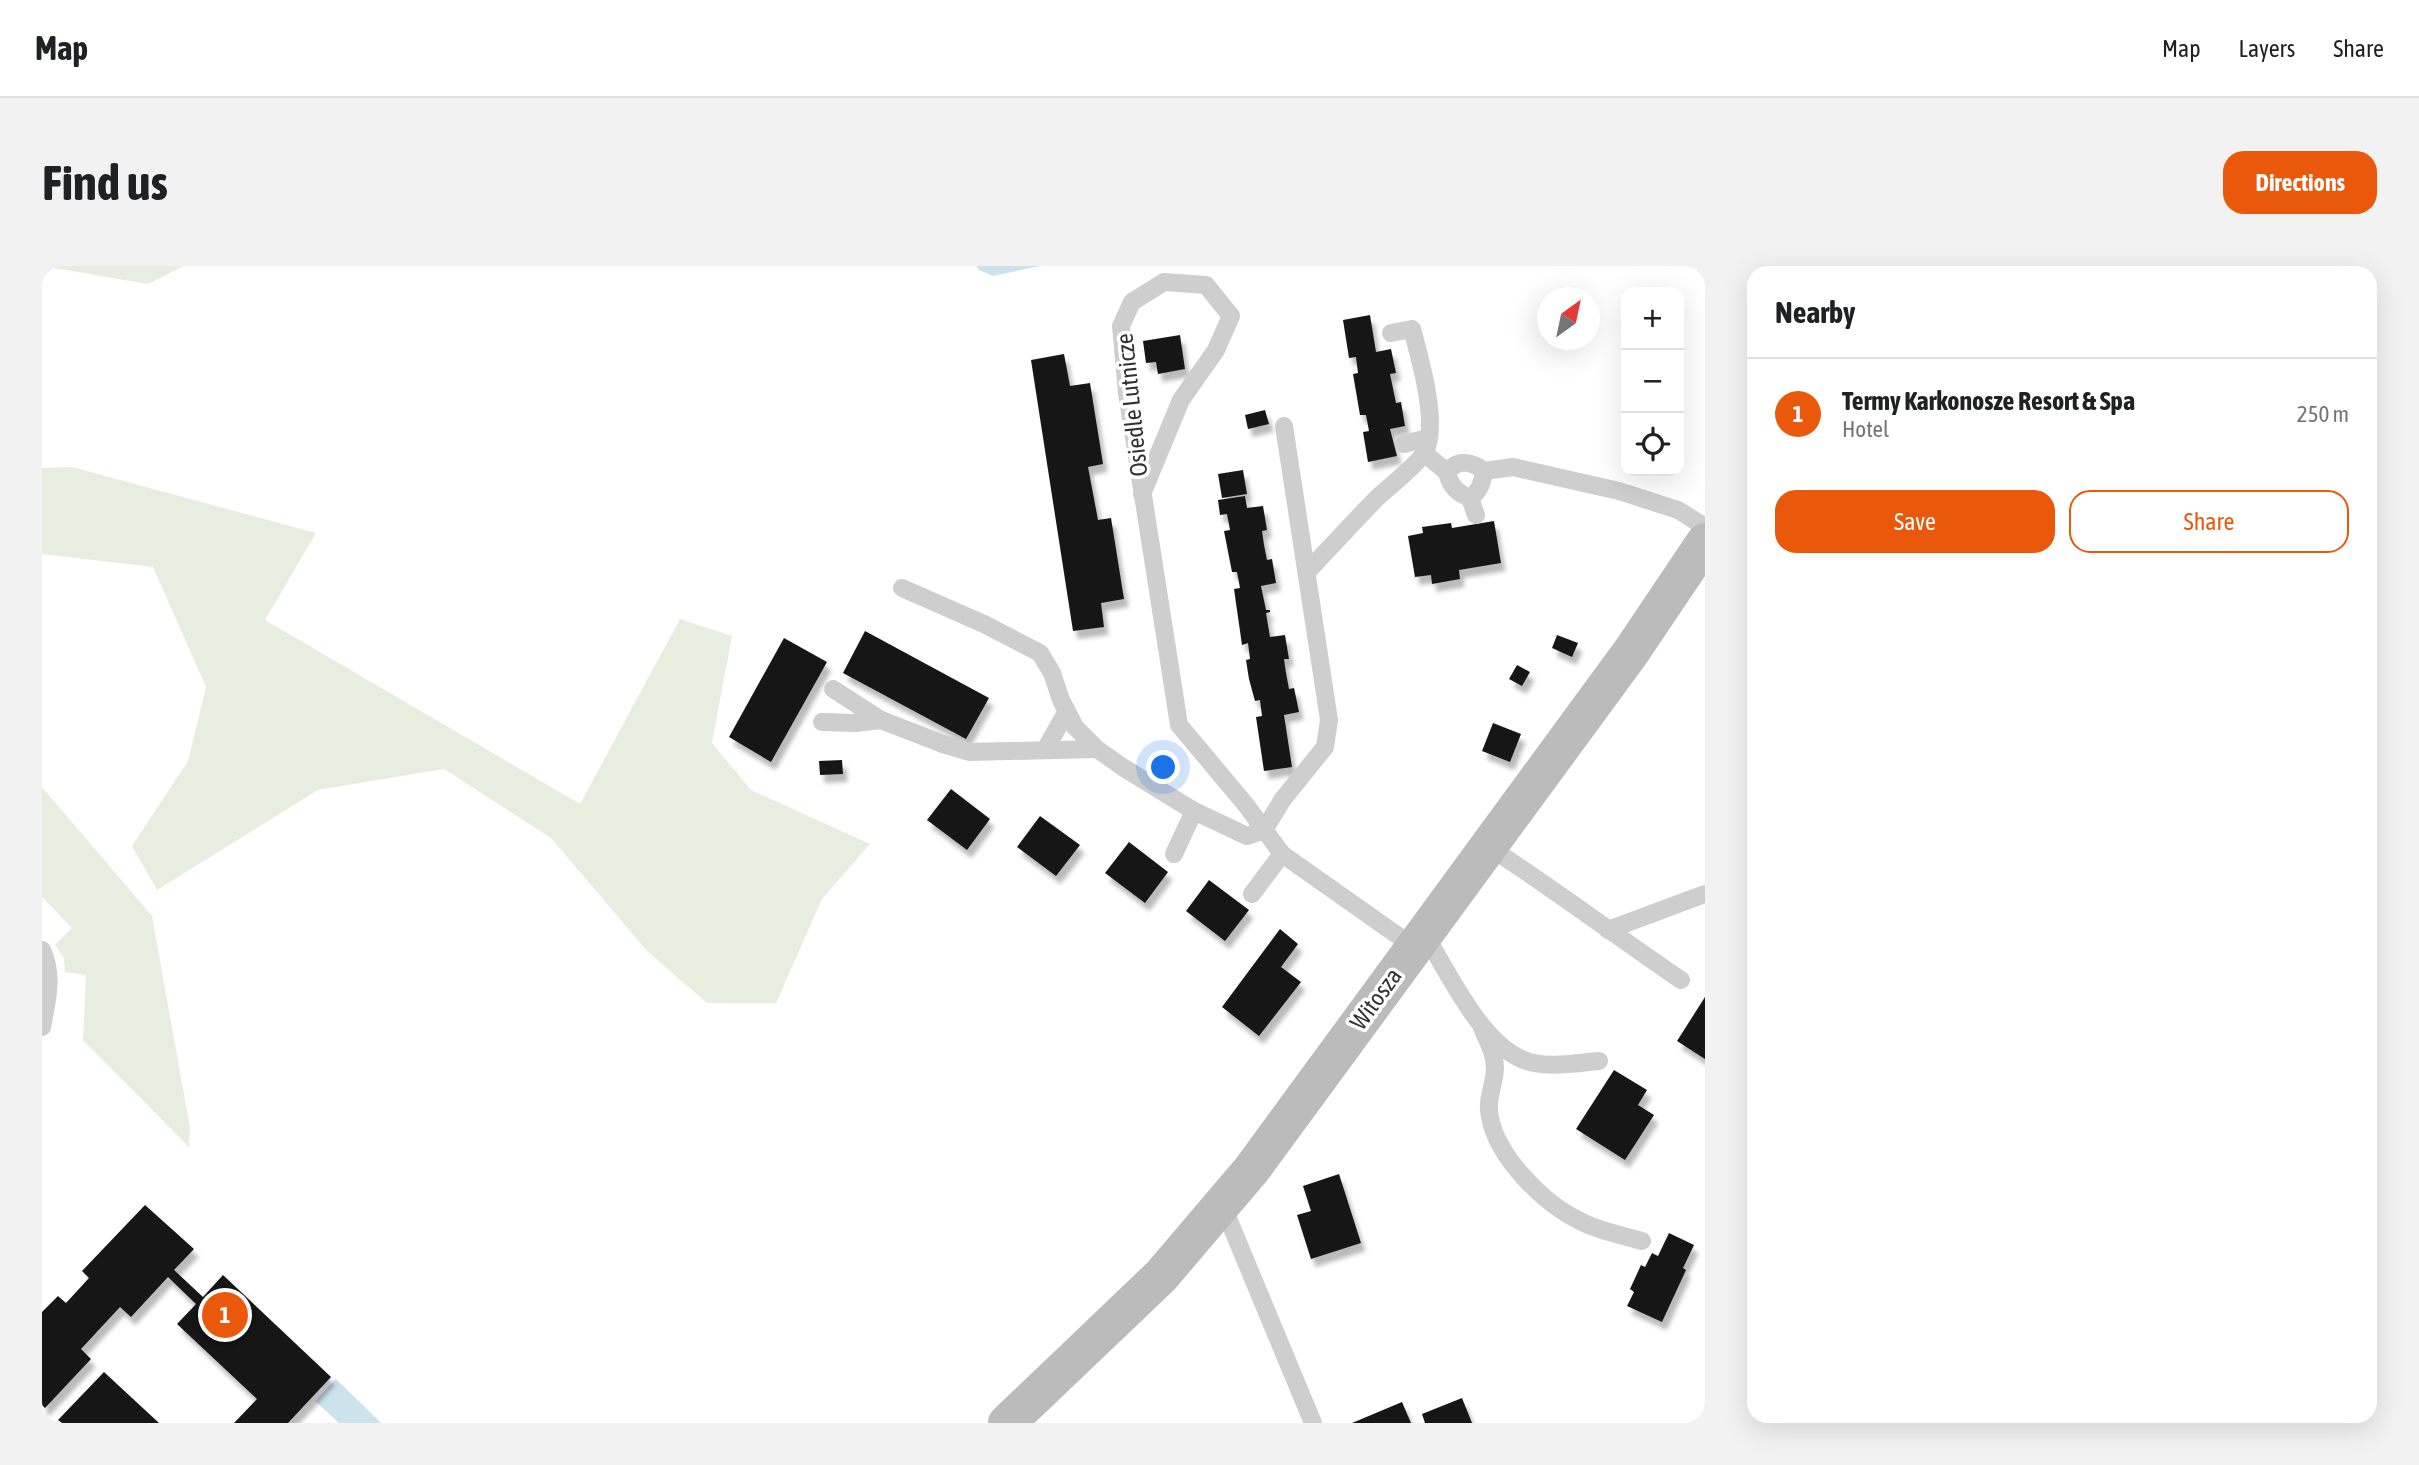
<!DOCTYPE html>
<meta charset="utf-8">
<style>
:root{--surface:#fff;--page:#f2f2f2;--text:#202124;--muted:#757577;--line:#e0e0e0;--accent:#ea580c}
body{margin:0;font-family:"Asap Condensed",sans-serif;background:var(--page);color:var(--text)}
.controls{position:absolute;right:21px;top:21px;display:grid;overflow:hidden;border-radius:14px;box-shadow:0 7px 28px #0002}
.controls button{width:63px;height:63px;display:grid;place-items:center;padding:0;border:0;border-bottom:2px solid var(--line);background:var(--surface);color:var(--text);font:35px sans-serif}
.compass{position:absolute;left:1495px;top:21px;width:63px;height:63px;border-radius:50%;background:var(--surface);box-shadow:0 7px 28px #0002;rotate:33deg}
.you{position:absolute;left:1122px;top:502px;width:24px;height:24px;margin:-18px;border:5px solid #fff;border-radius:50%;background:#1a73e8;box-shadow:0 0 0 10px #1a73e833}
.badge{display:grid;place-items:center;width:46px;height:46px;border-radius:50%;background:var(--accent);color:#fff;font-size:23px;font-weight:700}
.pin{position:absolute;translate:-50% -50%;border:4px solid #fff;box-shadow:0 2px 7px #0006}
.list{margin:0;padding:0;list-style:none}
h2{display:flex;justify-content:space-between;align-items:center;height:91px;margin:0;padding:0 28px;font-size:30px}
h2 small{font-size:23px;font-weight:400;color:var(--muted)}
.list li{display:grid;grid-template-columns:46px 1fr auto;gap:21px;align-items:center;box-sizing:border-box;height:112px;padding:0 28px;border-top:2px solid var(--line)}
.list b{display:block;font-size:26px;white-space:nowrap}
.list p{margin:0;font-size:23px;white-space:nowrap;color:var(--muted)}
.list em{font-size:23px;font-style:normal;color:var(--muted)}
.actions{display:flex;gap:14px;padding:21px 28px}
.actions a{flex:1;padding:16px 0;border:2px solid var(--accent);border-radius:21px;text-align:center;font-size:24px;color:var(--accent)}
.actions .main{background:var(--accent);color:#fff}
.icon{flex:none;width:38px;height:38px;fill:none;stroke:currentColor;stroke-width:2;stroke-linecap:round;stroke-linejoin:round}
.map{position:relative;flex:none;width:1663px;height:1157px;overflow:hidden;border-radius:21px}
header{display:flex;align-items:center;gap:42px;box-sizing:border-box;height:98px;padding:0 35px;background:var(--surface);border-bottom:2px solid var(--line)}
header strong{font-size:33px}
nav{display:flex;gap:38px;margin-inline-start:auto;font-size:24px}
.intro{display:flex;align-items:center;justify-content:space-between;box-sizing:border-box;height:168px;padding:0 42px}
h1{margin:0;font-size:49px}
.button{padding:18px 32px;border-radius:21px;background:var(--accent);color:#fff;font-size:24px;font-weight:700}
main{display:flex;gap:42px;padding:0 42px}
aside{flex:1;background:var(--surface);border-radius:21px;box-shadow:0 7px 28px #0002}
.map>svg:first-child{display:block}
.green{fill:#e8eedf}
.water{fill:#cce3ee}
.building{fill:#181818;filter:url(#shadow)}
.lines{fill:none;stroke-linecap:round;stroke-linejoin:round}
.lane{stroke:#cecece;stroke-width:18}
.secondary{stroke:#bbb;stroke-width:38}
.labels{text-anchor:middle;stroke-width:7;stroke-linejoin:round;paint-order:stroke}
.street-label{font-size:24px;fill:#313131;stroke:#fff}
</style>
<header>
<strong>Map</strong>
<nav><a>Map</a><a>Layers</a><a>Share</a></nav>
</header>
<div class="intro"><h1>Find us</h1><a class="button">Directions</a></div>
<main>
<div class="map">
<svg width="1663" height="1157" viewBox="0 0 1663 1157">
<defs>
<filter id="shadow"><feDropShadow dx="4.5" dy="8" stdDeviation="2" flood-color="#0004"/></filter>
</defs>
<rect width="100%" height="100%" fill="#fff"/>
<g class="green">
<polygon points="0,0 142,0 106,18"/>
<polygon points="30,201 274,267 223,354 538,538 638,353 690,370 670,477 709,524 828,578 780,633 734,737 665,737 605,685 509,572 402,503 276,524 115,624 90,580 146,495 164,421 111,301 0,288 0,202"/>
<polygon points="0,521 110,650 148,862 147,881 41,774 44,709 23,706 22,692 13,679 30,662 0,631"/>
</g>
<g class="water">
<polygon points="934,0 998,0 951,10 937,4"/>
<polygon points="294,1113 339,1157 297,1157 273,1135"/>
</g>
<g class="building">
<polygon points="1328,49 1334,86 1349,83 1354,107 1348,108 1354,137 1359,136 1363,160 1348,163 1355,190 1326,196 1321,166 1327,165 1324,149 1318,149 1311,108 1316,107 1314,91 1307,92 1301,54"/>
<polygon points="1138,69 1143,103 1116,108 1114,96 1104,97 1101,75"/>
<polygon points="1022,88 1028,120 1048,117 1061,198 1046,201 1056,254 1069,252 1082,333 1059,337 1062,361 1031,365 989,94"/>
<polygon points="1223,144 1227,158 1206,163 1203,149"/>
<polygon points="1201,204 1205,228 1180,232 1176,208"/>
<polygon points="1203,230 1205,242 1221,240 1225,264 1220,265 1222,279 1225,294 1230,293 1234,317 1219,320 1224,344 1228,344 1228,346 1224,347 1228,371 1243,369 1247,393 1242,393 1244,407 1247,423 1252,422 1257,446 1242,449 1250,501 1222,505 1214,451 1220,450 1218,434 1213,435 1207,413 1204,394 1208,393 1206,377 1200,379 1192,323 1198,322 1195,306 1190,306 1182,265 1188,264 1185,248 1178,249 1176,234"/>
<polygon points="1452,255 1459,297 1417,304 1418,313 1390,318 1389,309 1373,311 1366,270 1381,267 1380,261 1409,257 1410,262"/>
<polygon points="823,365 947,432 924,473 801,407"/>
<polygon points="1515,369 1536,377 1530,391 1510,382"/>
<polygon points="742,372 785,396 729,496 687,471"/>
<polygon points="1475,399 1488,406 1480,420 1467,413"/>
<polygon points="1451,457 1479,468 1468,496 1440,485"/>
<polygon points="800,494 801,508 778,509 777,495"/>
<polygon points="909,523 948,553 925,584 885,554"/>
<polygon points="998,550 1038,579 1014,610 975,581"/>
<polygon points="1087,576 1126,606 1103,637 1063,607"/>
<polygon points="1167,614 1207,644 1183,675 1144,645"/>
<polygon points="1238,663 1256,678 1239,701 1259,716 1217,770 1180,741"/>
<polygon points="1663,731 1663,793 1635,775"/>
<polygon points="1572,804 1605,824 1596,839 1612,849 1583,894 1534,863"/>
<polygon points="1297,908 1319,977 1269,993 1255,949 1269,945 1261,920"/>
<polygon points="103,939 152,983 132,1004 161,1031 181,1009 289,1111 246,1157 192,1157 215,1133 135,1058 154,1038 126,1011 89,1051 78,1041 39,1083 49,1093 3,1142 0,1139 0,1046 16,1030 24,1037 47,1012 40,1005"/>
<polygon points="1627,967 1652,979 1641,1002 1644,1004 1620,1056 1585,1040 1592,1026 1588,1023 1599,999 1603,1001 1610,987 1616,990"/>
<polygon points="62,1106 117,1157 20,1157 16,1154"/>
<polygon points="1420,1132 1430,1157 1383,1157 1380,1148"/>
<polygon points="1360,1136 1369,1157 1310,1157"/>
</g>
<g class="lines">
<g class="lane">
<polyline points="1362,178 1386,172"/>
<path d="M1382,187L1405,206C1415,193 1430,195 1442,205L1471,201L1577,225L1636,244L1663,261"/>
<path d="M1405,206C1408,220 1415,227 1428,232C1437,226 1441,216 1442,205"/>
<polyline points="1100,228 1139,134 1174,84 1189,50 1164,19 1122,16 1090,36 1079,60 1085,127 1137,459 1204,539 1240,588 1372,681"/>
<polyline points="1428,232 1434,249"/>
<path d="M1265,306C1289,281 1312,255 1336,231C1347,221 1377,197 1383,186C1397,157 1378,93 1370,63L1349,67"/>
<polyline points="860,322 942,358 998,387 1010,407 1019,434 1033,461 1055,483 1082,502 1152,545 1205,570 1222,564 1241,533 1283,481 1287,454 1242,160"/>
<polyline points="791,423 839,454"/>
<polyline points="780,456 814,457 839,454 901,478 928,486 1055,483"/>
<polyline points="1003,484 1025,445"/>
<path d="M1447,581C1512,623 1574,670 1639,714"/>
<polyline points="1132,588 1152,545"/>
<polyline points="1210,628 1240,588"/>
<polyline points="1566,664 1663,628"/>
<path d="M1382,667C1407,707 1442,787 1492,797C1513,801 1536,797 1557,795"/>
<path d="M0,684C12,710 5,734 0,761"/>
<path d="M1440,762C1446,776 1453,788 1453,803C1452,820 1444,834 1448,851C1455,891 1502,938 1538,955C1557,965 1579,969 1600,975"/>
<polyline points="1180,938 1271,1157"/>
</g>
<polyline class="secondary" points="965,1157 1119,1010 1210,903 1589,386 1663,276"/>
</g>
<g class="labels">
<g class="street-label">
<text transform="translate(1090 139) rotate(-96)" y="8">Osiedle Lutnicze</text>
<text transform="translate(1334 733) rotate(-54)" y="8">Witosza</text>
</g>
</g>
</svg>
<div class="controls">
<button>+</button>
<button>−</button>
<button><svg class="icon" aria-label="locate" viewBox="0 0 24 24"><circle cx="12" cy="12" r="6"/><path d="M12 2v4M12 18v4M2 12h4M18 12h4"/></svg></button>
</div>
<svg class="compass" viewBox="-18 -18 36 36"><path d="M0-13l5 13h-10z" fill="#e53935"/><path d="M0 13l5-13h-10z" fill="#757577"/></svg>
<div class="you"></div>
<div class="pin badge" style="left:183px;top:1049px">1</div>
</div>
<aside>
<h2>Nearby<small></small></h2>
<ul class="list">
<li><span class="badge">1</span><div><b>Termy Karkonosze Resort &amp; Spa</b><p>Hotel</p></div><em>250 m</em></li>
</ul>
<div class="actions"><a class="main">Save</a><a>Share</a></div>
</aside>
</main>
